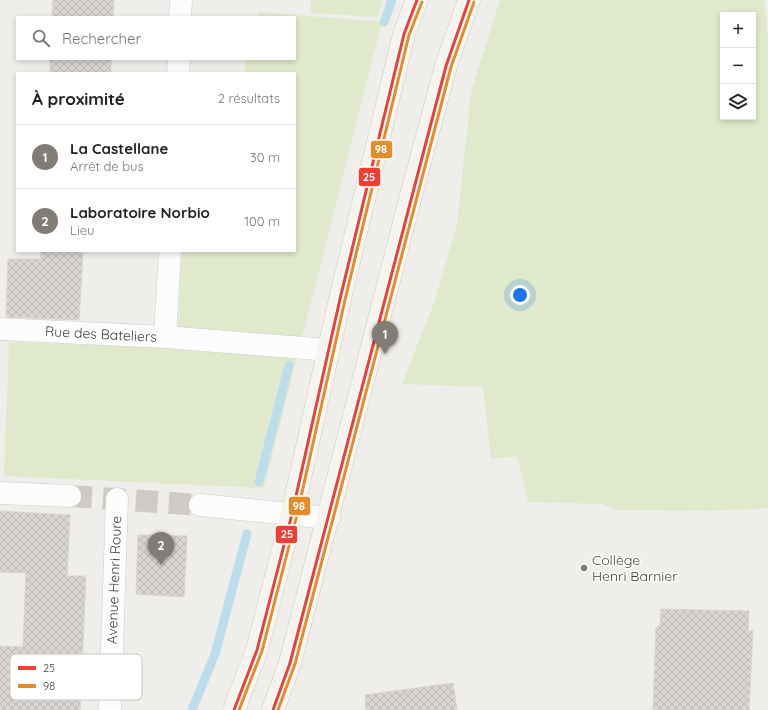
<!DOCTYPE html>
<html lang="fr">
<meta charset="utf-8">
<style>
:root{--surface:#fff;--page:#f6f6f6;--text:#222;--muted:#767676;--line:#e0e0e0;--accent:#827c76}
body{margin:0;font-family:Quicksand,sans-serif;background:var(--page);color:var(--text)}
.controls{position:absolute;right:12px;top:12px;display:grid;overflow:hidden;border-radius:0px;box-shadow:0 2px 6px #0003}
.controls button{width:36px;height:36px;display:grid;place-items:center;padding:0;border:0;border-bottom:1px solid var(--line);background:var(--surface);color:var(--text);font:20px sans-serif}
.you{position:absolute;left:520px;top:295px;width:14px;height:14px;margin:-10px;border:3px solid #fff;border-radius:50%;background:#1a73e8;box-shadow:0 0 0 6px #1a73e833}
.badge{display:grid;place-items:center;width:26px;height:26px;border-radius:50%;background:var(--accent);color:#fff;font-size:13px;font-weight:700}
.pin{position:absolute;translate:-50% -33px;filter:drop-shadow(0 1px 2px #0008)}
.pin::after{content:'';position:absolute;top:21px;width:14px;height:12px;background:inherit;clip-path:polygon(0 0,100% 0,50% 100%)}
.list{margin:0;padding:0;list-style:none}
h2{display:flex;justify-content:space-between;align-items:center;height:52px;margin:0;padding:0 16px;font-size:17px}
h2 small{font-size:13px;font-weight:400;color:var(--muted)}
.list li{display:grid;grid-template-columns:26px 1fr auto;gap:12px;align-items:center;box-sizing:border-box;height:64px;padding:0 16px;border-top:1px solid var(--line)}
.list b{display:block;font-size:15px;white-space:nowrap}
.list p{margin:0;font-size:13px;white-space:nowrap;color:var(--muted)}
.list em{font-size:13px;font-style:normal;color:var(--muted)}
.icon{flex:none;width:22px;height:22px;fill:none;stroke:currentColor;stroke-width:2;stroke-linecap:round;stroke-linejoin:round}
.map{position:relative;flex:none;width:768px;height:710px;overflow:hidden}
.search{position:absolute;background:var(--surface);box-shadow:0 2px 6px #0003;left:16px;top:16px;width:280px;height:44px;display:flex;align-items:center;gap:10px;box-sizing:border-box;padding:0 14px;border-radius:0px;color:var(--muted);font-size:15px}
.panel{position:absolute;background:var(--surface);box-shadow:0 2px 6px #0003;left:16px;top:72px;width:280px;height:180px;border-radius:0px}
.map>svg:first-child{display:block}
.green{fill:#e0e9cc;fill-rule:evenodd}
.lines{fill:none;stroke-linecap:round;stroke-linejoin:round}
.stream{stroke:#bdddec;stroke-width:9}
.building{fill:url(#building-cross-hatch);stroke:#d8d5d0}
.street-tunnel{stroke:#cecbc7;stroke-width:22;stroke-dasharray:22 11;stroke-linecap:butt}
.street-casing{stroke:#ceccc8;stroke-width:23}
.secondary-casing{stroke:#cecac2;stroke-width:23}
.street{stroke:#fdfcfc;stroke-width:22}
.secondary{stroke:#f6f4ef;stroke-width:22}
.bus-1-casing{stroke:#fff;stroke-width:6}
.bus-2-casing{stroke:#fff;stroke-width:6}
.bus-1{stroke:#ee3f34;stroke-width:3}
.bus-2{stroke:#e38c2b;stroke-width:3}
.poi-dot{fill:#827c76;stroke:#fff;stroke-width:1.5}
.labels{text-anchor:middle;stroke-width:3;stroke-linejoin:round;paint-order:stroke}
.street-label{font-size:14px;fill:#463f37;stroke:#fff}
.poi-label{font-size:14px;fill:#463f37;stroke:#fff;text-anchor:start}
.key{fill:#fff;stroke:#c8c5c3;stroke-width:1}
.key-label{font-size:11px;fill:#463f37}
.line-badge{stroke:#fff;stroke-width:1.5}
.badge-label{font-size:11px;text-anchor:middle;font-weight:bold;fill:#fff}
</style>
<div class="map">
<svg width="768" height="710" viewBox="0 0 768 710">
<defs>
<pattern id="building-cross-hatch" width="8" height="8" patternUnits="userSpaceOnUse"><rect width="8" height="8" fill="#d8d5d2"/><path d="M0 0l8 8M0 8l8-8" fill="none" stroke="#bbb8b5"/></pattern>
</defs>
<rect width="100%" height="100%" fill="#f0eeeb"/>
<g class="green">
<polygon points="311,0 383,0 378,17 310,13"/>
<path d="M500,0H764L768,36V508L713,511L617,510L602,504L528,502L517,456L491,459L483,387L402,384L435,300L457,225L471,92ZM723,15H753V117H723Z"/>
<polygon points="258,12 382,22 264,488 4,476 9,342 177,348 182,251 295,251 295,73 244,73 247,59 295,59 295,17 257,17"/>
</g>
<g class="lines">
<g class="stream">
<polyline points="384,22 392,0"/>
<polyline points="259,482 289,365"/>
<polyline points="192,710 215,654 247,534"/>
</g>
</g>
<g class="building">
<polygon points="53,0 114,0 113,17 52,17"/>
<rect x="50" y="59" width="61" height="14"/>
<polygon points="41,251 83,251 79,320 6,317 8,259 41,259"/>
<polygon points="0,511 70,515 67,576 86,576 80,710 0,710 0,646 23,647 26,573 0,572"/>
<polygon points="138,535 187,536 184,597 136,594"/>
<polygon points="661,609 749,611 748,631 753,631 749,710 653,710 656,627 660,626"/>
<polygon points="453,683 457,710 366,710 365,695"/>
</g>
<g class="lines">
<polyline class="street-tunnel" points="70,496 200,505"/>
<g class="street-casing">
<g id="street">
<polyline points="180,17 181,0"/>
<polyline points="178,73 179,59"/>
<polyline points="0,329 165,337 170,251"/>
<polyline points="165,337 329,350"/>
<polyline points="0,493 70,496"/>
<polyline points="200,505 329,518"/>
<polyline points="110,710 117,499"/>
</g>
</g>
<g class="secondary-casing">
<g id="secondary">
<polyline points="234,710 257,650 292,514 340,299 404,34 417,0"/>
<polyline points="273,710 290,663 412,192 446,66 469,0"/>
</g>
</g>
<use href="#street" class="street"/>
<use href="#secondary" class="secondary"/>
<g class="bus-1-casing">
<g id="bus-1">
<polyline points="234,710 257,650 292,514 340,299 404,34 417,0"/>
<polyline points="273,710 290,663 446,66 469,0"/>
</g>
</g>
<g class="bus-2-casing">
<g id="bus-2">
<polyline points="239,710 262,651 297,515 345,300 409,35 422,2"/>
<polyline points="278,710 295,664 451,67 474,2"/>
</g>
</g>
<use href="#bus-1" class="bus-1"/>
<use href="#bus-2" class="bus-2"/>
</g>
<circle class="poi-dot" cx="584" cy="568" r="4"/>
<g class="labels">
<g class="street-label">
<text transform="translate(101 334) rotate(3)" y="5">Rue des Bateliers</text>
<text transform="translate(114 580) rotate(-88)" y="5">Avenue Henri Roure</text>
</g>
<g class="poi-label">
<text x="592" y="565">Collège<tspan x="592" dy="16">Henri Barnier</tspan></text>
</g>
</g>
<rect x="10" y="654" width="132" height="46" rx="6" class="key"/>
<rect x="18" y="666" width="18" height="4" fill="#ee3f34"/>
<rect x="18" y="684" width="18" height="4" fill="#e38c2b"/>
<g class="key-label">
<text x="43" y="672">25</text>
<text x="43" y="690">98</text>
</g>
<g class="line-badge">
<rect x="370" y="140" width="23" height="19" rx="4" fill="#e38c2b"/>
<rect x="358" y="167" width="23" height="20" rx="4" fill="#ee3f34"/>
<rect x="288" y="496" width="23" height="20" rx="4" fill="#e38c2b"/>
<rect x="275" y="525" width="23" height="19" rx="4" fill="#ee3f34"/>
</g>
<g class="badge-label">
<text x="381" y="153">98</text>
<text x="369" y="181">25</text>
<text x="299" y="510">98</text>
<text x="287" y="538">25</text>
</g>
</svg>
<div class="controls">
<button>+</button>
<button>−</button>
<button><svg class="icon" aria-label="layers" viewBox="0 0 24 24"><path d="M12 4l9 5-9 5-9-5zM3 14l9 5 9-5"/></svg></button>
</div>
<div class="you"></div>
<div class="pin badge" style="left:385px;top:354px">1</div>
<div class="pin badge" style="left:161px;top:565px">2</div>
<div class="search"><svg class="icon" aria-label="search" viewBox="0 0 24 24"><circle cx="10" cy="10" r="6"/><path d="M15 15l6 6"/></svg>Rechercher</div>
<section class="panel">
<h2>À proximité<small>2 résultats</small></h2>
<ul class="list">
<li><span class="badge">1</span><div><b>La Castellane</b><p>Arrêt de bus</p></div><em>30 m</em></li>
<li><span class="badge">2</span><div><b>Laboratoire Norbio</b><p>Lieu</p></div><em>100 m</em></li>
</ul>
</section>
</div>
